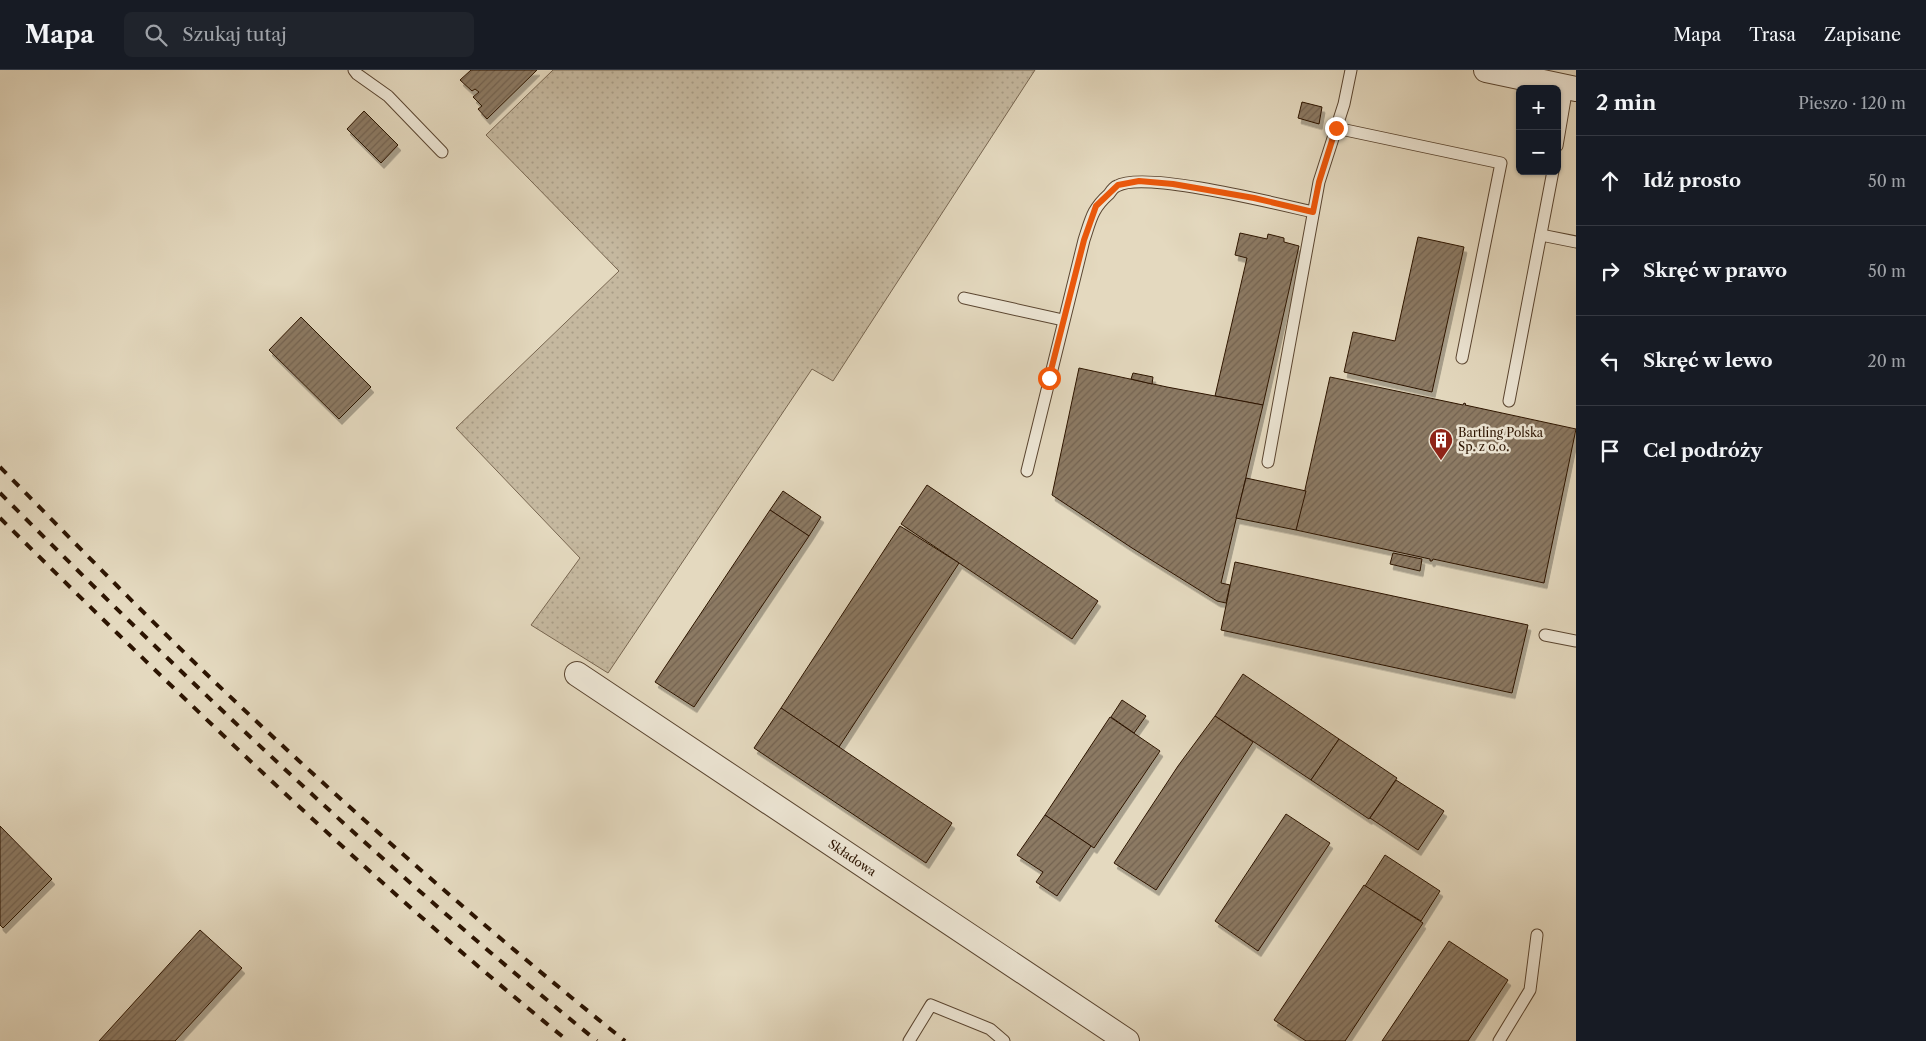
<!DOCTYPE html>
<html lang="pl">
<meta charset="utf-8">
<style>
:root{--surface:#171b24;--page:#20242c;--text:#f1f3f6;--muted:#9ea1a6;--line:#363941}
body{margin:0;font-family:"Libre Caslon Text",serif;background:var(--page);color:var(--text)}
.controls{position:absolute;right:15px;top:15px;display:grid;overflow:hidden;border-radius:8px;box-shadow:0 1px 4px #0004}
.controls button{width:45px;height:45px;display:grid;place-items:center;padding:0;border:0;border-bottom:1px solid var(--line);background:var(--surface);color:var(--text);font:25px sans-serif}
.stop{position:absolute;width:15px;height:15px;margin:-11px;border:4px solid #ea580c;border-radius:50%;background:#fff}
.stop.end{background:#ea580c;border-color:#fff;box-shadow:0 1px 5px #0008}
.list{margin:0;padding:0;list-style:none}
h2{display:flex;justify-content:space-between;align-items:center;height:65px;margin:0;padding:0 20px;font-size:21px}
h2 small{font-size:16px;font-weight:400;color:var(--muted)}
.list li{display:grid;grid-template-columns:32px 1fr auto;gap:15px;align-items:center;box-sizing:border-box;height:90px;padding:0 20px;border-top:1px solid var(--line)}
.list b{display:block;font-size:19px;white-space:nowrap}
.list em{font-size:16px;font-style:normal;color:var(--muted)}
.icon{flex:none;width:28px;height:28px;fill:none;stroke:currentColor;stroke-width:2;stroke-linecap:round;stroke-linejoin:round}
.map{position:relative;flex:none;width:1576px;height:971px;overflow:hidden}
header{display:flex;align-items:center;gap:30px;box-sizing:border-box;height:70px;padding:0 25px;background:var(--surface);border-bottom:1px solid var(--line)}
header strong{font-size:24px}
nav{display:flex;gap:28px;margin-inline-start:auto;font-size:18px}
.search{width:350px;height:45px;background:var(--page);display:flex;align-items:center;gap:12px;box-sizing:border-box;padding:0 18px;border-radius:8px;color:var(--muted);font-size:19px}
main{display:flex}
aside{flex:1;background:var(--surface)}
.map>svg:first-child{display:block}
.grass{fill:url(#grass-dots);stroke:#786650}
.building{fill:url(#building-hatch);stroke:#2c1401;filter:url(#shadow)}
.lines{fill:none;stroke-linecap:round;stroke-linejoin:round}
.service-casing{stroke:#5a4530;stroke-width:13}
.minor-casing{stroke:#5a4530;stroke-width:26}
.service{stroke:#ede6d5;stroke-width:11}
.minor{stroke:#ede6d5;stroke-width:24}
.rail{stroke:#2c1401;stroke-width:4;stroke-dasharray:9 9;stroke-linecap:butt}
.route{stroke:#ea580c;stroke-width:6}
.labels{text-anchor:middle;stroke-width:5;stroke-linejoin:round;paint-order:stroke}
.poi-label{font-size:12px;fill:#2c1401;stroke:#ede6d5;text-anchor:start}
.street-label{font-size:12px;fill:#2c1401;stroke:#ede6d5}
</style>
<header>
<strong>Mapa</strong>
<div class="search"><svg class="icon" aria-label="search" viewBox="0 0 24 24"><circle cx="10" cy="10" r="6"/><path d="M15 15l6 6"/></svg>Szukaj tutaj</div>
<nav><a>Mapa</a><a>Trasa</a><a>Zapisane</a></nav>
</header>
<main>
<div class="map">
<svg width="1576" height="971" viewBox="0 0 1576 971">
<defs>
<pattern id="grass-dots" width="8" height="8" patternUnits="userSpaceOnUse" patternTransform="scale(1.25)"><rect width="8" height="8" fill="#c5b89f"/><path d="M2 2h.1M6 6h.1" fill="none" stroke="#a99d87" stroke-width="1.8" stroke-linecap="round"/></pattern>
<pattern id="building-hatch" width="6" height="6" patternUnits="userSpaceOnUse" patternTransform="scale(1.25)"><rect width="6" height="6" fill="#8c7a64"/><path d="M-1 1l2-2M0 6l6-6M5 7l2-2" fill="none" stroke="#736350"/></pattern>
<filter id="shadow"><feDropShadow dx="3" dy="5.5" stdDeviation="0" flood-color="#0004"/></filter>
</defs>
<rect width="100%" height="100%" fill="#e4d9bf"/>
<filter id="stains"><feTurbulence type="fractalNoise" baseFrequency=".004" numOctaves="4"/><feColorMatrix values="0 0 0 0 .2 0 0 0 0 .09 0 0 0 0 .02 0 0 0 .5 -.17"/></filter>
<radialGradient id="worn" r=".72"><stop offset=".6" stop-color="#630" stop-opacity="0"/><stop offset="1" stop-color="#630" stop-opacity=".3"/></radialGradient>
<polygon class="grass" points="553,0 1035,0 833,311 812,299 608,603 531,555 580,488 456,358 619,201 486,65"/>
<g class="building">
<polygon points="471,0 537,0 487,49 478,39 482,36 473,27 479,22 475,19 472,21 460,10"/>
<polygon points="1302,32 1322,37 1319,54 1298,48"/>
<polygon points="364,41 398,75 381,93 347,59"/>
<polygon points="1240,163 1267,169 1268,164 1284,168 1284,172 1299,176 1263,335 1215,326 1247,188 1235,185"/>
<polygon points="1418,167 1464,177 1432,322 1344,302 1353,262 1395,271"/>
<polygon points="301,247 371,317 339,349 269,280"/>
<polygon points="1079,298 1167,317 1263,335 1221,513 1230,515 1226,533 1217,531 1132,478 1052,425"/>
<polygon points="1133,303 1153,307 1152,314 1131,309"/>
<polygon points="1330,307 1463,335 1464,333 1466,334 1465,335 1576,359 1544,513 1433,489 1432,491 1430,491 1430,489 1296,460"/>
<polygon points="1246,408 1306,421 1296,460 1236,448"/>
<polygon points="927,415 1098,531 1072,569 901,454"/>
<polygon points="783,421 821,447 809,466 770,440"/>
<polygon points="770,440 809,466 694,637 655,612"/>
<polygon points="900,456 959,493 839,677 781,638"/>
<polygon points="1393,483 1422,489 1420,501 1390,494"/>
<polygon points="1235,492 1528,555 1512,623 1221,560"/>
<polygon points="1243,604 1339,669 1311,710 1215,646"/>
<polygon points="1122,630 1146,646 1134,663 1111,647"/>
<polygon points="781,638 952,753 926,793 754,678"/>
<polygon points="1215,646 1253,672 1156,820 1114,793 1178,696"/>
<polygon points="1110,647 1160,681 1094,778 1045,745"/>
<polygon points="1339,669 1397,708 1369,749 1311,710"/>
<polygon points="1396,710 1444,741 1418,780 1370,748"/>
<polygon points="1286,744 1330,773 1258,881 1215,851"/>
<polygon points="1045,745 1091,776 1057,826 1036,812 1043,802 1017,785"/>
<polygon points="0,756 52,809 3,858 0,855"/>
<polygon points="1385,785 1440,821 1421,851 1365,816"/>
<polygon points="1364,815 1423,853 1345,971 1306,971 1274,950"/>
<polygon points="200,860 242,898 175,971 99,971"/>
<polygon points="1449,871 1508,910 1468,971 1382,971"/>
</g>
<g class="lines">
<g class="service-casing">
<g id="service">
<polyline points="354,0 357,4 388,26 442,82"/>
<polyline points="1336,58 1501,93 1462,288"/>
<polyline points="1557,76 1567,17"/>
<polyline points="1541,165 1576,172"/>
<polyline points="964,228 1063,250"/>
<polyline points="1509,331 1553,101"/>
<polyline points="1268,392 1319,112 1344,34 1351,0"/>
<path d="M1027,401L1084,170C1091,149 1092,139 1109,124C1111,121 1114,117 1117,116C1144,100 1278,134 1313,142"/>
<polyline points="1545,565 1576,571"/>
<polyline points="909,971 931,935 990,959 1004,971"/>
<polyline points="1499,971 1530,920 1537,865"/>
</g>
</g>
<g class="minor-casing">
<g id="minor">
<polyline points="1486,0 1576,19"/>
<polyline points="577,604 1127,971"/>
</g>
</g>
<use href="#service" class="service"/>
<use href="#minor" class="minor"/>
<g class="rail">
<path d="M0,397C79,477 157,558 239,635C363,752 492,864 625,971"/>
<path d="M0,423C191,615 387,801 597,971"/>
<path d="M0,448C183,629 368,809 568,971"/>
</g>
</g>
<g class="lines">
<polyline class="route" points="1049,308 1084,170 1096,136 1118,115 1139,111 1173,114 1254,128 1313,142 1319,112 1336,58"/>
</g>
<defs>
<g id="building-pin" transform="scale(1.25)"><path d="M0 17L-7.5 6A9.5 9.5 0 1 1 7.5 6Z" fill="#8f2418" stroke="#ede6d5"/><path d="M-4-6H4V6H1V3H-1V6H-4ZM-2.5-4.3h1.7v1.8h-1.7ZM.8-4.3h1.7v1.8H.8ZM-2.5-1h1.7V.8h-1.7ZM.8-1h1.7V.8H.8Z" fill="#fff"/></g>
</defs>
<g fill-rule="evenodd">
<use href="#building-pin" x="1441" y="370"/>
</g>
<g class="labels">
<g class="poi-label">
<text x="1458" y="367">Bartling Polska<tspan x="1458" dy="14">Sp. z o.o.</tspan></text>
</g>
<g class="street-label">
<text transform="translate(852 788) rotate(34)" y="4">Składowa</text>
</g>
</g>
<rect width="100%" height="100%" filter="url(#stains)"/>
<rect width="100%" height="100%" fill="url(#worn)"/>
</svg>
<div class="controls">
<button>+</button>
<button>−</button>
</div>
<div class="stop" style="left:1049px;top:308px"></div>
<div class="stop end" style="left:1336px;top:58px"></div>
</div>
<aside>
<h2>2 min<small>Pieszo · 120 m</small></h2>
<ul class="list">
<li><svg class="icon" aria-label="ahead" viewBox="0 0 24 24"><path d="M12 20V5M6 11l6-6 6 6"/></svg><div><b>Idź prosto</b></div><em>50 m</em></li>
<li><svg class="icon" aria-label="right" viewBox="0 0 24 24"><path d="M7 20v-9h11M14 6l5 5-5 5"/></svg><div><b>Skręć w prawo</b></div><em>50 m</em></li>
<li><svg class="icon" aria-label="left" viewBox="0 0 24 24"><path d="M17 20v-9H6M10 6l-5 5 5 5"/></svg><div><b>Skręć w lewo</b></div><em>20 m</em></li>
<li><svg class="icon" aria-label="arrive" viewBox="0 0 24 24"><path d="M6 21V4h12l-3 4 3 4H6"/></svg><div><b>Cel podróży</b></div></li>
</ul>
</aside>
</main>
